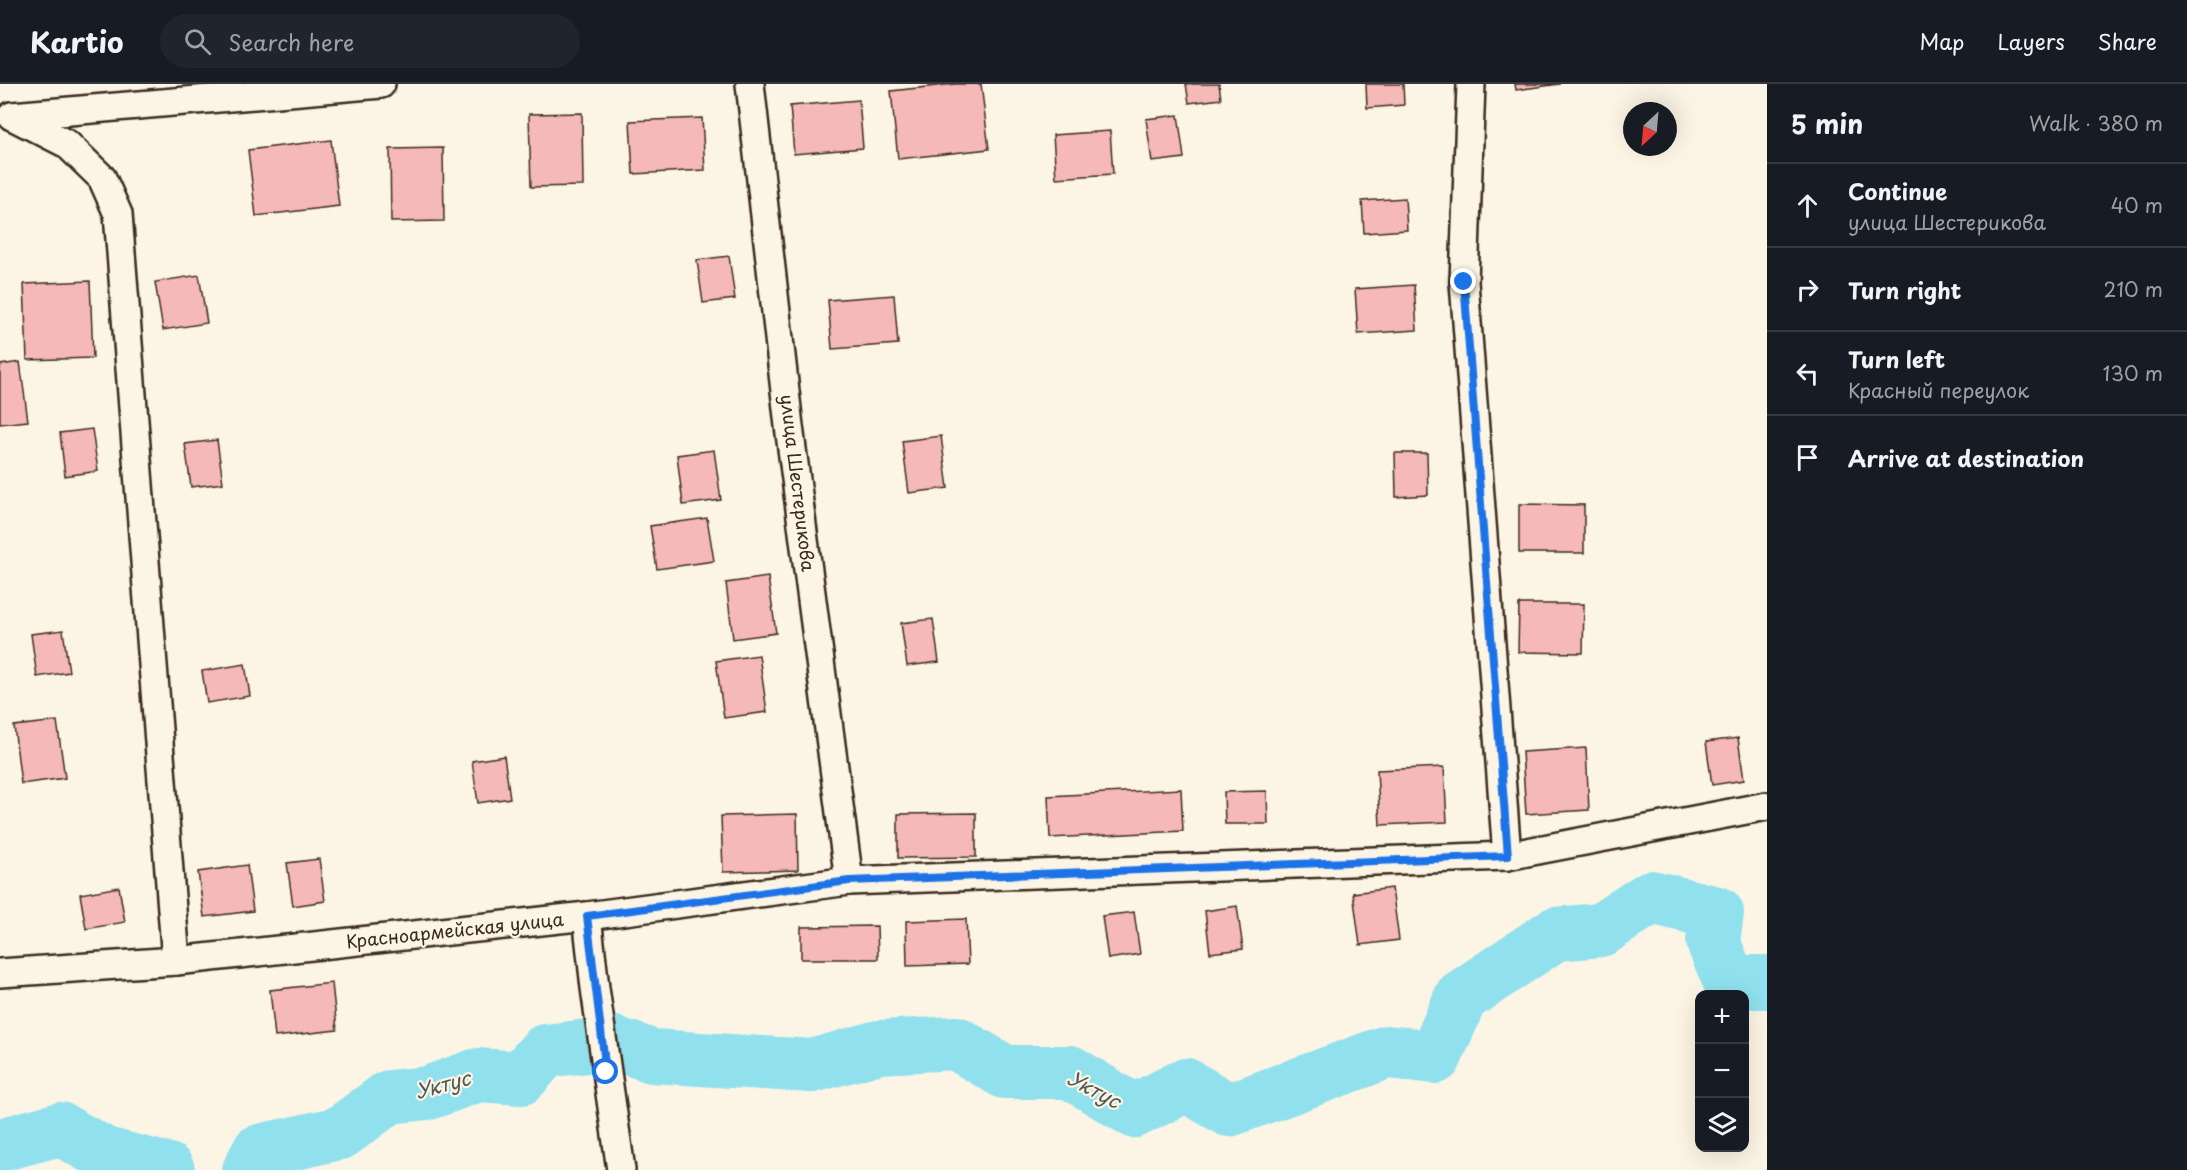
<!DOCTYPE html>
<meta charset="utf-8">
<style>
:root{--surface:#171b24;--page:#20242c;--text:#f1f3f6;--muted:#9ea1a6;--line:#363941}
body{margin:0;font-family:"Playpen Sans",sans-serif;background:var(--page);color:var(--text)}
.controls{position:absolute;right:18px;bottom:18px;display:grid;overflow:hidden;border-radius:12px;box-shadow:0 6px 24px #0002}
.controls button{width:54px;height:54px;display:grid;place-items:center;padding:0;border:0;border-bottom:2px solid var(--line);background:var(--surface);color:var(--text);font:30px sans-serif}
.compass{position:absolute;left:1623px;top:18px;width:54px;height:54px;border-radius:50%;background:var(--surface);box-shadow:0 6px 24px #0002;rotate:206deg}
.stop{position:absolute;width:18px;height:18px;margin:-14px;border:4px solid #1a73e8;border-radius:50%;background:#fff}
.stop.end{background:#1a73e8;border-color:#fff;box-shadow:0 2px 6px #0008}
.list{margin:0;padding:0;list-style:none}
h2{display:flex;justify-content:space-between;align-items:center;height:78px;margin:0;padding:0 24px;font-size:26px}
h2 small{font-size:20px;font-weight:400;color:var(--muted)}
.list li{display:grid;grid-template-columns:39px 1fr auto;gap:18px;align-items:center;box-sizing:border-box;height:84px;padding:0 24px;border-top:2px solid var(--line)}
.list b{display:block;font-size:22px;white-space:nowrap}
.list p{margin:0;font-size:20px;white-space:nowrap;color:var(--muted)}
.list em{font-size:20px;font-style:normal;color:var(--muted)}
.icon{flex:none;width:33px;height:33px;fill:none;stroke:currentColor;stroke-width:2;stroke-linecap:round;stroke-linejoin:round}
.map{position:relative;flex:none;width:1767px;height:1086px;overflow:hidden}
header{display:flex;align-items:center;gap:36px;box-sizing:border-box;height:84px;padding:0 30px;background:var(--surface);border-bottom:2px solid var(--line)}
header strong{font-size:28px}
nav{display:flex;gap:33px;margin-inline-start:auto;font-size:21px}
.search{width:420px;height:54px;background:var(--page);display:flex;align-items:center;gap:15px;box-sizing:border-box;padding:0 21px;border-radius:33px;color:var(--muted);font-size:22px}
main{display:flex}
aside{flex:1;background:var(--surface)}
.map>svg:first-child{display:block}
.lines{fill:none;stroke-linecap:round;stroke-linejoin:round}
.river{stroke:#90e0ed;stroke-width:54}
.building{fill:#f5b9b7;stroke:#3b2a1e;stroke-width:1.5}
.street-casing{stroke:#3b2a1e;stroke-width:32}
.street{stroke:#fcf5e5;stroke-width:27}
.route{stroke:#1a73e8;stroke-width:8}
.labels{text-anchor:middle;stroke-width:4.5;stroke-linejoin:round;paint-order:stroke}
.street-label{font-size:18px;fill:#3b2a1e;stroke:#fcf5e5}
.water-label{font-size:20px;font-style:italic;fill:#505852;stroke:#fcf5e5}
</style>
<header>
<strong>Kartio</strong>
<div class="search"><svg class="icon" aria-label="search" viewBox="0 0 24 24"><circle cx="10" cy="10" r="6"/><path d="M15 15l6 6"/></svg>Search here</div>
<nav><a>Map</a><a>Layers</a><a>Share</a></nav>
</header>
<main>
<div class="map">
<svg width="1767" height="1086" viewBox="0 0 1767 1086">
<rect width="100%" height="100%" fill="#fcf5e5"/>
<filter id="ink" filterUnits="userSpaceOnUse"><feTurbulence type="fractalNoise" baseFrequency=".0167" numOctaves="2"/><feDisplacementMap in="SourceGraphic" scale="12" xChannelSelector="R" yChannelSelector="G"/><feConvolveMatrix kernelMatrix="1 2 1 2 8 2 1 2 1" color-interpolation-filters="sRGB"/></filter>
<g filter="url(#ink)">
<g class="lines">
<g class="river">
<polyline points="0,1061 60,1045 105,1070 168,1086"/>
<polyline points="249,1086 259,1067 340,1049 389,1013 428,1009 478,991 521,994 545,967 614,959 652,972 812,982 879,963 956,959 1005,988 1070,988 1134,1027 1186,1001 1229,1026 1387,968 1435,973 1461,913 1555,850 1601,846 1651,813 1717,829 1713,858 1730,898 1767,898"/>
</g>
</g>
<g class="building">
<polygon points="955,0 981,0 989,65 898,75 891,7"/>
<polygon points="1186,0 1219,0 1221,15 1189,19"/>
<polygon points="1366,0 1403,0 1404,21 1367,24"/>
<polygon points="1515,0 1560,0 1516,6"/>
<polygon points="859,16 863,64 794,70 790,22"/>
<polygon points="582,29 583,102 531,103 529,30"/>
<polygon points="1178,31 1184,74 1152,78 1146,35"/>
<polygon points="702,34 705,86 633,90 630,37"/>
<polygon points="1110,47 1113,90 1056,94 1053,51"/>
<polygon points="331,56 339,122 256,132 248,66"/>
<polygon points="443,64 444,137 391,138 390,65"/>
<polygon points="1405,114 1407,146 1364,149 1362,117"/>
<polygon points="729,172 735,215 703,219 697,176"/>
<polygon points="199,191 207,239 163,246 155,198"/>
<polygon points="90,197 93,274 27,276 24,200"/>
<polygon points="1414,201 1417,246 1358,250 1355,205"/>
<polygon points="894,211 898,260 832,265 828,216"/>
<polygon points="20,278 28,337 0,340 0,281"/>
<polygon points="92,345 98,387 65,392 60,349"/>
<polygon points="941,352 948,404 909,409 902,357"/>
<polygon points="217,356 223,399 191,403 185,360"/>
<polygon points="714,366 721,416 683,421 677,371"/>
<polygon points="1395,369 1427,369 1428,411 1396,413"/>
<polygon points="1519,420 1584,421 1584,469 1519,469"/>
<polygon points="707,434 714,477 657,485 650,442"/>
<polygon points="768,493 776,549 733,555 726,499"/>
<polygon points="1519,520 1584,520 1583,569 1518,568"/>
<polygon points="933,535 939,578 907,582 901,539"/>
<polygon points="63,546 69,588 37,593 31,550"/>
<polygon points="759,571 767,628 724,634 716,577"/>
<polygon points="245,580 250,612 207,619 202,587"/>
<polygon points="57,637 65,694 21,700 14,642"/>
<polygon points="1738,654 1744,696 1712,701 1706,658"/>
<polygon points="1586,664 1589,726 1526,730 1522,668"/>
<polygon points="504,672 510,714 478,719 472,677"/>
<polygon points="1444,683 1447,738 1380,741 1377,686"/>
<polygon points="1181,705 1183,747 1050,754 1048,712"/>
<polygon points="1267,707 1268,740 1225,740 1224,708"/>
<polygon points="976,729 976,773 898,774 898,730"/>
<polygon points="797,730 798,786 723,788 721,732"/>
<polygon points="319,775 325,817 293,822 287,779"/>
<polygon points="247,781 253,827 204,833 198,788"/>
<polygon points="119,803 125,838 86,845 80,810"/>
<polygon points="1392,804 1399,856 1360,861 1353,809"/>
<polygon points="1237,822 1243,865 1210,869 1205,827"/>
<polygon points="1134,828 1140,870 1108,875 1102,832"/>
<polygon points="966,835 968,880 907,882 906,837"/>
<polygon points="877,842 878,875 801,875 801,843"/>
<polygon points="332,899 337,946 275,953 270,906"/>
</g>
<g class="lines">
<g class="street-casing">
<g id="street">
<polyline points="750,0 789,342 849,797"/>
<polyline points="1471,0 1464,198 1507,772"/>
<polyline points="12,32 67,60 102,94 118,130 176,877"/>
<polyline points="12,32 381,0"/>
<polyline points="587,832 595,904 621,1086"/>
<polyline points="0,889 176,877 587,832 849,797 1507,772 1767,722"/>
</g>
</g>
<use href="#street" class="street"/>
</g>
</g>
<g class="lines" filter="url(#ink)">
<polyline class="route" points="606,988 587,832 849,797 1508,772 1464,198"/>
</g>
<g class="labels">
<g class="street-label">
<text transform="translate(797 399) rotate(83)" y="6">улица Шестерикова</text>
<text transform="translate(455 847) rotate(-6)" y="6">Красноармейская улица</text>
</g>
<g class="water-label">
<text transform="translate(443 1001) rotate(-15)" y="7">Уктус</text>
<text transform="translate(1094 1006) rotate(28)" y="7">Уктус</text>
</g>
</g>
</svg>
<div class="controls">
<button>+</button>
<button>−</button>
<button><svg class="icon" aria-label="layers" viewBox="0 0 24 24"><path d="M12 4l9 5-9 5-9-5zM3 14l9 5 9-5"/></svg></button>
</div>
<svg class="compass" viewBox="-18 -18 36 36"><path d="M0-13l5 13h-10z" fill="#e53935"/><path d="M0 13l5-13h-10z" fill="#9ea1a6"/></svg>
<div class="stop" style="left:606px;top:988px"></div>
<div class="stop end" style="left:1464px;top:198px"></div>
</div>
<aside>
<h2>5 min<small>Walk · 380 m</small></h2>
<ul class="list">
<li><svg class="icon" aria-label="ahead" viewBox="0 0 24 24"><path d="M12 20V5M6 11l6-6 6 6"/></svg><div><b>Continue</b><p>улица Шестерикова</p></div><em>40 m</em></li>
<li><svg class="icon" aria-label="right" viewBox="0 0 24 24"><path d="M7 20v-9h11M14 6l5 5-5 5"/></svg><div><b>Turn right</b></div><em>210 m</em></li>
<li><svg class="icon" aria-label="left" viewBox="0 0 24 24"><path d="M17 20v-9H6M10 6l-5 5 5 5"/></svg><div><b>Turn left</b><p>Красный переулок</p></div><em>130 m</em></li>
<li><svg class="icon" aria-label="arrive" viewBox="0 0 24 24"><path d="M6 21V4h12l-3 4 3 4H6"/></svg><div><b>Arrive at destination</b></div></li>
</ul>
</aside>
</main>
